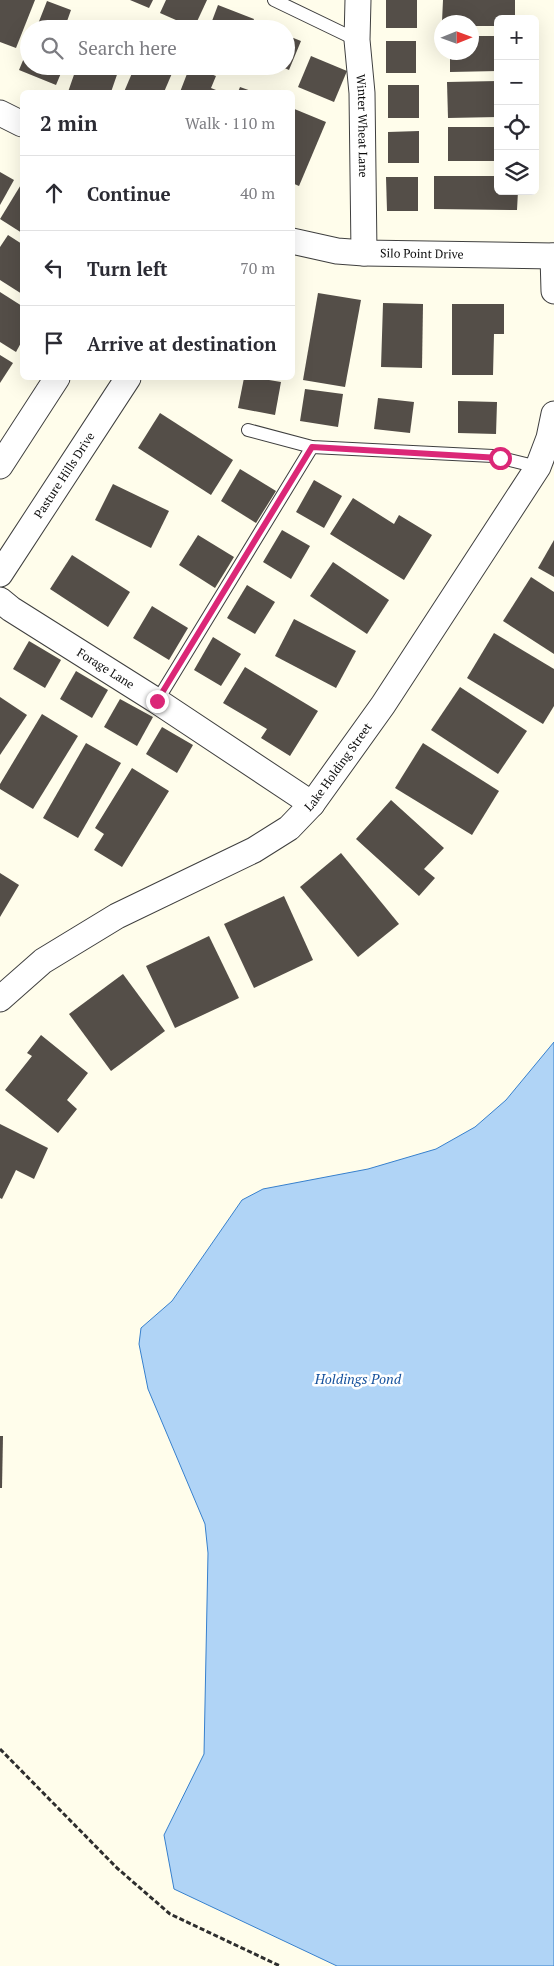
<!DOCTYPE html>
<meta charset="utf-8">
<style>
:root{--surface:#fff;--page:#f7f7f7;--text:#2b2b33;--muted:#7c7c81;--line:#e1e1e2}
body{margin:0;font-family:"PT Serif",serif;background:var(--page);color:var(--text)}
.controls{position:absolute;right:15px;top:15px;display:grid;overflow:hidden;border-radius:8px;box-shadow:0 5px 20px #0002}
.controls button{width:45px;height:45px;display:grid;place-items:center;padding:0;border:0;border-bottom:1px solid var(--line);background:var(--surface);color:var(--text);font:25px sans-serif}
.compass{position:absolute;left:434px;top:15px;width:45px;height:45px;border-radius:50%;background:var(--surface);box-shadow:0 5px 20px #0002;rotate:89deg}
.stop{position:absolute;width:15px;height:15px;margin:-11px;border:4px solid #db2777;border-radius:50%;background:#fff}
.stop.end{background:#db2777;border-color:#fff;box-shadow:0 1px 5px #0008}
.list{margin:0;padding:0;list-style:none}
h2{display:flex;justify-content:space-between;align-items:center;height:65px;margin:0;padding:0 20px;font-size:21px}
h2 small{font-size:16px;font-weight:400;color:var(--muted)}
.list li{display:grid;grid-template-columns:32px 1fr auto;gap:15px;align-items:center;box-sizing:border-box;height:75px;padding:0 20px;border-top:1px solid var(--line)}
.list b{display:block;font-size:19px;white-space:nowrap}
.list em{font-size:16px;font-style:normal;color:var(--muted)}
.icon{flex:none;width:28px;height:28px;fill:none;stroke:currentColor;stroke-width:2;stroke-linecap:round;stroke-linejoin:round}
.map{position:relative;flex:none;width:554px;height:1966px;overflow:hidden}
.search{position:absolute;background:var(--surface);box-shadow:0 5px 20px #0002;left:20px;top:20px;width:275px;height:55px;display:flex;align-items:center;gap:12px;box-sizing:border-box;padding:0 18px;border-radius:28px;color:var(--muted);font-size:19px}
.panel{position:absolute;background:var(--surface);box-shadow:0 5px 20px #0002;left:20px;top:90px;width:275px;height:290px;border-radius:8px}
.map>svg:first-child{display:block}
.water{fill:#b0d4f6;stroke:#3780cd}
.building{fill:#544e48}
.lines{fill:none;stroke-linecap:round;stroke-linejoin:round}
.service-casing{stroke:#3f3f3f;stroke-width:14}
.minor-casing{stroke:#3f3f3f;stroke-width:27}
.path{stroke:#2e2e2e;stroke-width:3;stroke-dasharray:5 2.5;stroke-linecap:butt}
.service{stroke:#fff;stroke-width:12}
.minor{stroke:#fff;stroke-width:25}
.route{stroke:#db2777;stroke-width:6}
.labels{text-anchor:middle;stroke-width:5;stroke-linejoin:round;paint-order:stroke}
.street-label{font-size:12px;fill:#0c0c0c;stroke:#fff}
.water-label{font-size:14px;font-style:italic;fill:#16529d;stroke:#fff}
</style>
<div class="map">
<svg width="554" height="1966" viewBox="0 0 554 1966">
<rect width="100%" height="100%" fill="#fffdeb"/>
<polygon class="water" points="554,1042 554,1966 337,1966 174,1889 164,1835 204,1754 208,1553 205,1524 148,1389 139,1344 141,1328 172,1301 242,1200 263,1189 368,1169 436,1149 475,1127 506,1100"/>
<g class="building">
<polygon points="0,0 35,0 16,48 0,42"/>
<polygon points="130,0 153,0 149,8"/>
<polygon points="166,0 207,0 194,28 160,13"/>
<rect x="386" y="0" width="31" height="28"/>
<polygon points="443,0 515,0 515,19 498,19 498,26 472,26 472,22 442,22"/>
<polygon points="47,1 71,10 66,24 78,29 36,29"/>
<polygon points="218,5 254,19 250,29 209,29"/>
<polygon points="286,35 301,41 289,70 280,66 286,66"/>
<polygon points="472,36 498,36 498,71 450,72 450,52 472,52"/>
<rect x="386" y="41" width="30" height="32"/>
<polygon points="29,46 29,66 64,66 56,85 19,70"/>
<polygon points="311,56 347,71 334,102 298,87"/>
<polygon points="77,66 120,66 111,92 68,92"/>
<polygon points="135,66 164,66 173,71 164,92 124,92"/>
<polygon points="190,66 216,76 211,88 221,92 180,92"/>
<polygon points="498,81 498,117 448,118 447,82"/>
<rect x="388" y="85" width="31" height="33"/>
<polygon points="240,87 254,92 238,92"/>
<polygon points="292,108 326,122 299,186 292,183"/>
<rect x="448" y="127" width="50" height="34"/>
<polygon points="419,131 419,163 388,163 388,132"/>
<polygon points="0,172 14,180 0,205"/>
<polygon points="434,176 498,176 498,191 518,191 517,210 434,209"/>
<polygon points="386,177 418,177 418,211 387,211"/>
<polygon points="22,183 22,233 0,219"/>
<polygon points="8,235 22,244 22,294 0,280 0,247"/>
<polygon points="0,292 22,306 22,341 16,352 0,342"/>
<polygon points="318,293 361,300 345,387 303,380"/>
<polygon points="383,303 423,304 422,368 381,367"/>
<polygon points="452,304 504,304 504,334 494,334 493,375 452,375"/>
<polygon points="0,355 13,363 0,383"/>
<polygon points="244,378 257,378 281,382 275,415 238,408"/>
<polygon points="305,389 343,394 338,427 300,421"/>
<polygon points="378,398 414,402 410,433 374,429"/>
<polygon points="458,401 497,402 496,434 458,433"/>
<polygon points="160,413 233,460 211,495 138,448"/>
<polygon points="240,469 276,491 256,523 221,501"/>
<polygon points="314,480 342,496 324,528 296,512"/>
<polygon points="113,484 169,511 151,548 95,520"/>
<polygon points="353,498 394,524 399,515 432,535 404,580 330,534"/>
<polygon points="282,530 310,546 291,579 263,562"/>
<polygon points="198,535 234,557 215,588 179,565"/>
<polygon points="554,540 554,577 538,568"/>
<polygon points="72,555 130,592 108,627 50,589"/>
<polygon points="333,562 389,600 367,634 310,596"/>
<polygon points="531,577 554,592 554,654 503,621"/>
<polygon points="247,585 275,602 255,634 227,618"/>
<polygon points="152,606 188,628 169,660 133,638"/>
<polygon points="294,619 356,651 336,688 275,656"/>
<polygon points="494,633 554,669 554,706 543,724 467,678"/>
<polygon points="213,637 241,654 221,686 194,670"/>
<polygon points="29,641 61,660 45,688 13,669"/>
<polygon points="245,667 318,711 290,756 261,738 267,729 223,703"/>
<polygon points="76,671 108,690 92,718 60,699"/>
<polygon points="460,687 527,731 498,774 431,730"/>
<polygon points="0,697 27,715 0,755"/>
<polygon points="120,699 153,717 137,746 104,727"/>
<polygon points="42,714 78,736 33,809 0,789 0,784"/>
<polygon points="162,727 193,745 177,773 146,754"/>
<polygon points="86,743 121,763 78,838 43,818"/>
<polygon points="423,743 499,791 472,835 395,788"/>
<polygon points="132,768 169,791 122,867 94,850 104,834 95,828"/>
<polygon points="391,800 444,848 424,869 435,878 419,896 356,839"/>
<polygon points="341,853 399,924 358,957 300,887"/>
<polygon points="0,873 19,885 0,917"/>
<polygon points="284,896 313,960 254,988 224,924"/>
<polygon points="209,936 239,998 175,1028 146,966"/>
<polygon points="123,974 165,1031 111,1071 69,1014"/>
<polygon points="41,1035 88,1073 67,1100 77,1109 58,1133 5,1090 32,1056 27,1053"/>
<polygon points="0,1124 48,1148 34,1179 16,1170 2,1199 0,1198"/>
<polygon points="0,1436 3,1436 2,1488 0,1488"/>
</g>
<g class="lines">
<g class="service-casing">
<g id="service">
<polyline points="274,0 357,40"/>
<polyline points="248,430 312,447 493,456 538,467"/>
<polyline points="157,701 312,447"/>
</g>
</g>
<g class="minor-casing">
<g id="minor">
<path id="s1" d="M358,0L357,40L362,93L364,253"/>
<polyline points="0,113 22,124"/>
<path id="s2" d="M292,241L337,251L364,253L554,256"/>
<polyline points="553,256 554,291"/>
<polyline points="0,466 57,378"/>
<path id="s3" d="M0,574L128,378"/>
<path id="s4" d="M0,600L11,609L157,701L312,804"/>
<path id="s5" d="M0,999L43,961L117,916L254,850L289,828L312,804L383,705L538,467L549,438L554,414"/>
</g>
</g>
<polyline class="path" points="0,1749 117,1868 170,1914 280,1966"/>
<use href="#service" class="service"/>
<use href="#minor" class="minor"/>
</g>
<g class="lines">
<polyline class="route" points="157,701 312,447 500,458"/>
</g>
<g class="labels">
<g class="street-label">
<text dy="4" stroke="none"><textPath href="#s1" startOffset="126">Winter Wheat Lane</textPath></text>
<text dy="4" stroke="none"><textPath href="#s2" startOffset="131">Silo Point Drive</textPath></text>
<text dy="4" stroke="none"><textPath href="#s3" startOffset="118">Pasture Hills Drive</textPath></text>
<text dy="4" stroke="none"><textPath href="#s4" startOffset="126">Forage Lane</textPath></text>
<text dy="4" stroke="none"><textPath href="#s5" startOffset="416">Lake Holding Street</textPath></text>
</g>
<g class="water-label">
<text x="358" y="1384">Holdings Pond</text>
</g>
</g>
</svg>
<div class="controls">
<button>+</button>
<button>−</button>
<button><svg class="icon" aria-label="locate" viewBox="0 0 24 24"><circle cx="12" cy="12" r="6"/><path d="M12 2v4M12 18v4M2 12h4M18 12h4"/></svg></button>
<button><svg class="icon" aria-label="layers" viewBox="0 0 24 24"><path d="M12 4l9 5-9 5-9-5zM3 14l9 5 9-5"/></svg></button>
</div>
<svg class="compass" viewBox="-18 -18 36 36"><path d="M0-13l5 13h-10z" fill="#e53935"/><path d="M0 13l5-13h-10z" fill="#7c7c81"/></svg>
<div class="stop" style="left:500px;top:458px"></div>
<div class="stop end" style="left:157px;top:701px"></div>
<div class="search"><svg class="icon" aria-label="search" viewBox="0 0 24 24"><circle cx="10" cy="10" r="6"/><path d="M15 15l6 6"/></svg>Search here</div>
<section class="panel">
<h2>2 min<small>Walk · 110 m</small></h2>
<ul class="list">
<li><svg class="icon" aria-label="ahead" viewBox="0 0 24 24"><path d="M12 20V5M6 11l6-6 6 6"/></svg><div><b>Continue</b></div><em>40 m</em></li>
<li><svg class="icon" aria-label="left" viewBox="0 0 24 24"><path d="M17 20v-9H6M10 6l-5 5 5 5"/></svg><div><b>Turn left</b></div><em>70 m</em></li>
<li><svg class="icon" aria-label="arrive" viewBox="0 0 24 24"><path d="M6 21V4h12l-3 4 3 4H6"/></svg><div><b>Arrive at destination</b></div></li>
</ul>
</section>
</div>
